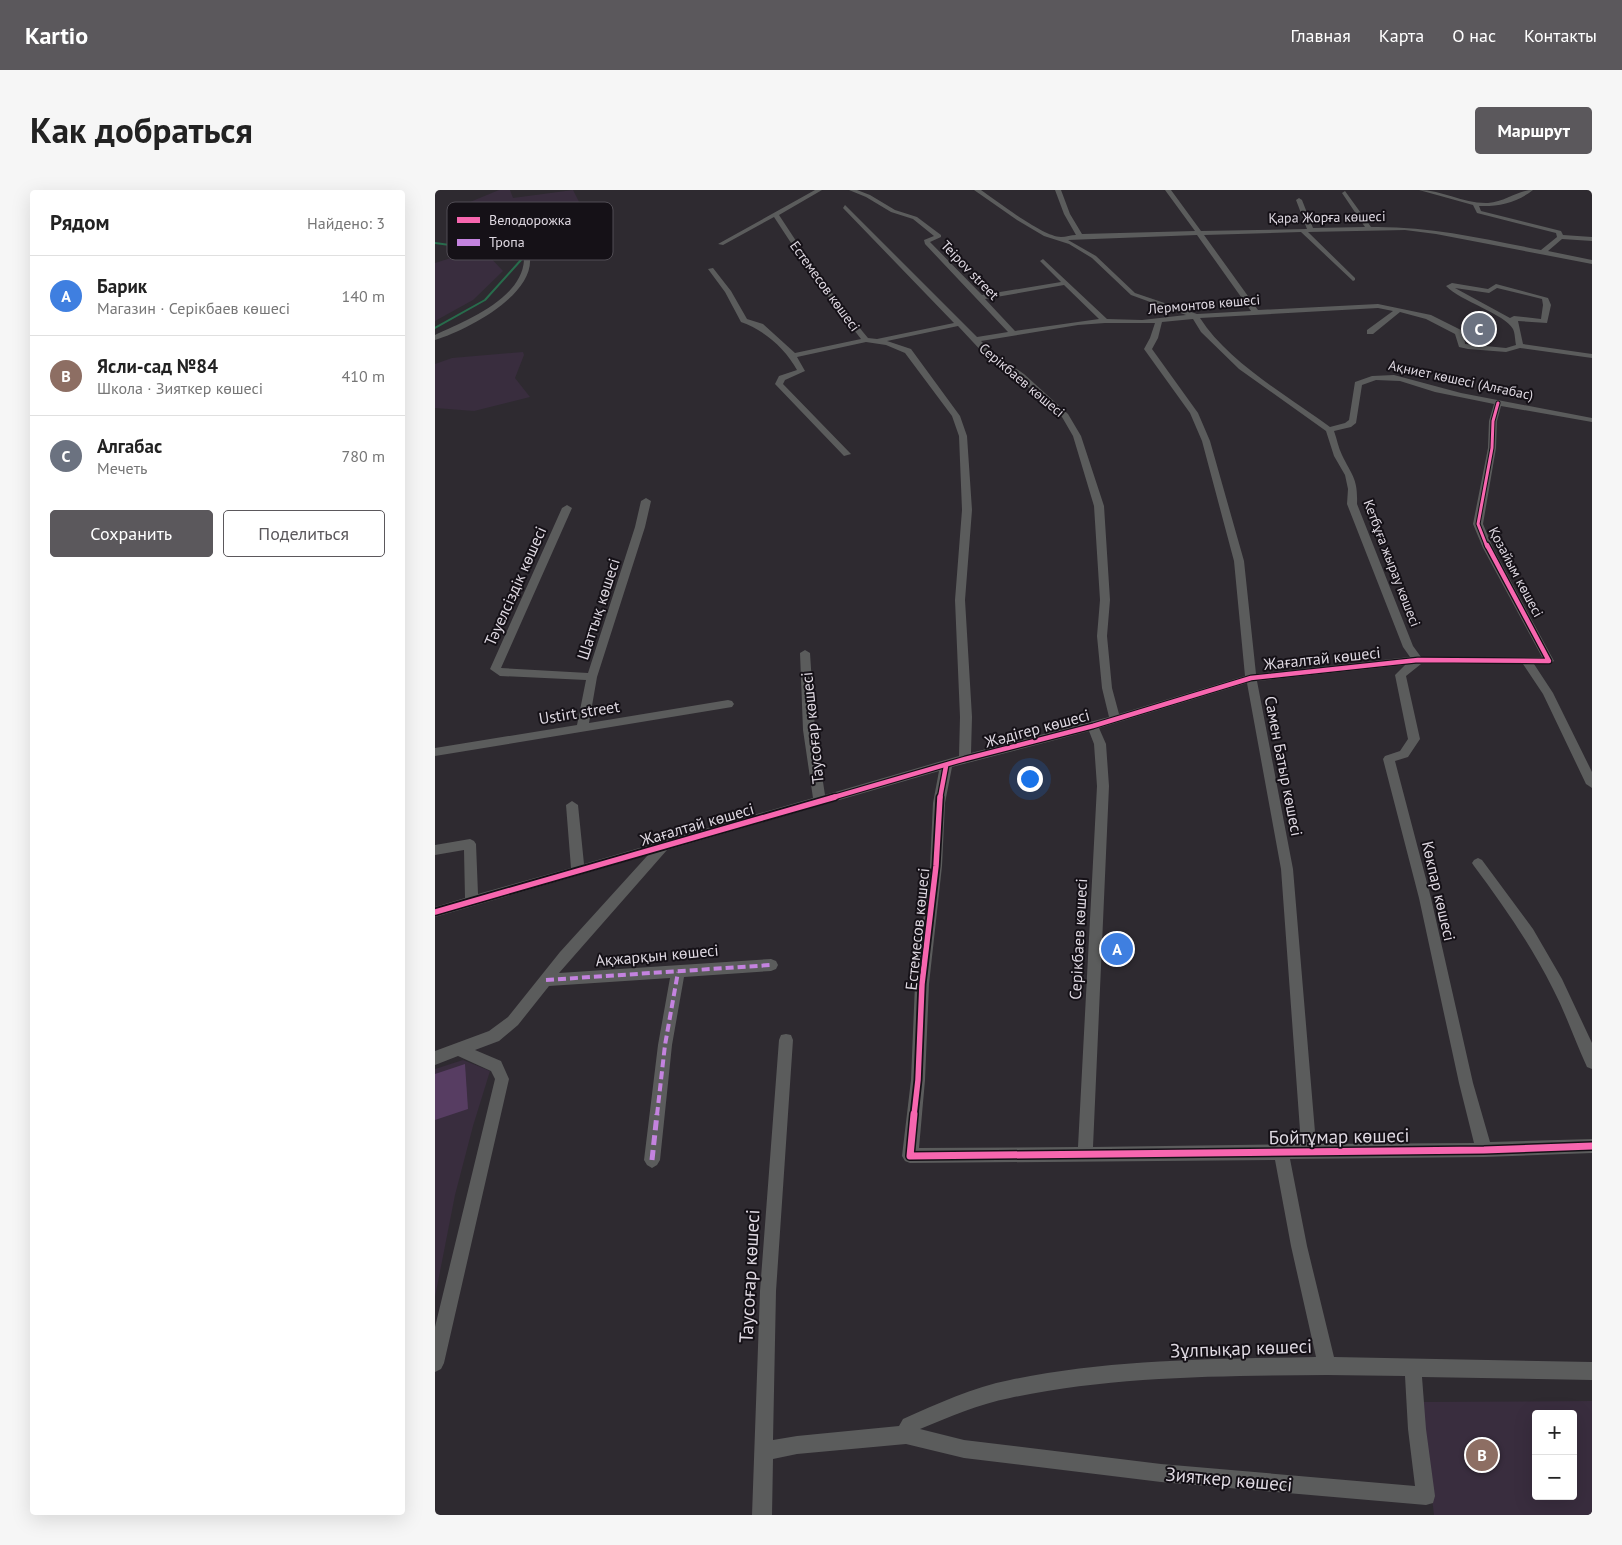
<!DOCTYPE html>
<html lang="ru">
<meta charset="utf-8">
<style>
:root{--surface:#fff;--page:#f6f6f6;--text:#222;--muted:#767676;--line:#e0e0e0;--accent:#5b585c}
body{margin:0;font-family:"PT Sans",sans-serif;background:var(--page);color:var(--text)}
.controls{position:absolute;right:15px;bottom:15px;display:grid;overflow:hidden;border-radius:5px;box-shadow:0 5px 20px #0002}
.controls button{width:45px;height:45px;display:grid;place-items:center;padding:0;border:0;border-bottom:1px solid var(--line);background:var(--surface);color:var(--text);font:25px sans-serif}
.you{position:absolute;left:594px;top:588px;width:18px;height:18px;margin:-12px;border:4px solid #fff;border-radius:50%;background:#1a73e8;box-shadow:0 0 0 8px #1a73e833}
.badge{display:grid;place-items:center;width:32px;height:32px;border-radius:50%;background:var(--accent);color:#fff;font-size:16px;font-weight:700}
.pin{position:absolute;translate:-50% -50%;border:2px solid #fff;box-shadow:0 1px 5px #0006}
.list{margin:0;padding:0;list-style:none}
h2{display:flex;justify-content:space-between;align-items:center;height:65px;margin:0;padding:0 20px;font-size:21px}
h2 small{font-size:16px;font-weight:400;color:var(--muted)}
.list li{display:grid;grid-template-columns:32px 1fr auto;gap:15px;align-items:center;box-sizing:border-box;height:80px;padding:0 20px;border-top:1px solid var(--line)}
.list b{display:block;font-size:19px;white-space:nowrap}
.list p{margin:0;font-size:16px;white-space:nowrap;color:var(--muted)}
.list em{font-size:16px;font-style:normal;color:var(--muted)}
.actions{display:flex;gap:10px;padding:15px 20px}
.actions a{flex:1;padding:11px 0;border:1px solid var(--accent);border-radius:5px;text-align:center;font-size:18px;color:var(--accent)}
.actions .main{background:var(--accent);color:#fff}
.map{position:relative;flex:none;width:1157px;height:1325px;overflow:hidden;border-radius:5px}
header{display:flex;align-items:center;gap:30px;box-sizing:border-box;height:70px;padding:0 25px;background:var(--accent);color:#fff}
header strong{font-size:24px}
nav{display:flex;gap:28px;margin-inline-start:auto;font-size:18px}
.intro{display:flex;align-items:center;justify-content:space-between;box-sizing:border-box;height:120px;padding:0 30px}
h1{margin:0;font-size:35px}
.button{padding:12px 22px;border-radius:5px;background:var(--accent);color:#fff;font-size:18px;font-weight:700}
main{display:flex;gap:30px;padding:0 30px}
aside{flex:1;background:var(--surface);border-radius:5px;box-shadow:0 5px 20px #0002}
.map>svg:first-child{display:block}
.built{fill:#392d3e;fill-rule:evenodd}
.green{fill:#573d62}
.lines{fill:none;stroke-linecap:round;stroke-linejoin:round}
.stream{stroke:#286c4c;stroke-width:2}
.building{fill:#48454a;stroke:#5d5a5f}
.street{fill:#5b5c5c;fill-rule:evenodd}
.quiet-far1{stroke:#c483df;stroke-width:4;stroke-dasharray:8 4;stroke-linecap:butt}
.quiet{stroke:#c483df;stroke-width:5;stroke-dasharray:10 5;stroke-linecap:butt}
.cycleway-far3-casing{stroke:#151117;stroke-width:5}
.cycleway-far2-casing{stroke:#151117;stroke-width:7}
.cycleway-far1-casing{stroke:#151117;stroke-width:9}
.cycleway-casing{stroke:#151117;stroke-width:10}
.cycleway-far3{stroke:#f766af;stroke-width:3}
.cycleway-far2{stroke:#f766af;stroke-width:4.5}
.cycleway-far1{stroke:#f766af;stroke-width:5.5}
.cycleway{stroke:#f766af;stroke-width:7}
.labels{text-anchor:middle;stroke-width:4;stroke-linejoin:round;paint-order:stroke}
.far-street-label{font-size:14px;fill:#ded8e1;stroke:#151117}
.street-label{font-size:16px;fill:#ded8e1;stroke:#151117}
.near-street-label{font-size:19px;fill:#ded8e1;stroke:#151117}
.key{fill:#151117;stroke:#514d54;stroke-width:1}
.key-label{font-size:14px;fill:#ded8e1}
</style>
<header>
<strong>Kartio</strong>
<nav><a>Главная</a><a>Карта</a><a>О нас</a><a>Контакты</a></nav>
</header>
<div class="intro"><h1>Как добраться</h1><a class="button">Маршрут</a></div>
<main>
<aside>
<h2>Рядом<small>Найдено: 3</small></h2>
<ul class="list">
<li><span class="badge" style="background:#3f7fe0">A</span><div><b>Барик</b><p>Магазин · Серікбаев көшесі</p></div><em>140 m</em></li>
<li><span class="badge" style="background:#8d6e63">B</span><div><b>Ясли-сад №84</b><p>Школа · Зияткер көшесі</p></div><em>410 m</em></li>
<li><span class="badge" style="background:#6b7280">C</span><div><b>Алгабас</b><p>Мечеть</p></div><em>780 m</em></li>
</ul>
<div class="actions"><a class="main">Сохранить</a><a>Поделиться</a></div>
</aside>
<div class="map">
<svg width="1157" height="1325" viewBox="0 0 1157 1325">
<rect width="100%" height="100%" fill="#2e2a30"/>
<g class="built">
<polygon points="64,0 75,0 78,8 138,0 160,43 91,54 88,44 79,45 85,60 83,62 45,57 58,48 51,38 46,35 35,12"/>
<polygon points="35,62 51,63 68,81 38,110 0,131 0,73"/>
<polygon points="88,162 89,165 80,188 95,207 39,221 0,218 0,174 17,168"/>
<polygon points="28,870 55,881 38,936 20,1005 0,1107 0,879"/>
<path d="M1157,1211V1325H999L986,1212ZM1101,1224H1138V1306H1101Z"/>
</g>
<polygon class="green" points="30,874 33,919 0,930 0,884"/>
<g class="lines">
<polyline class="stream" points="0,53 73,63 86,70 50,110 0,138"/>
</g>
<polygon class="building" points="1033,134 1049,135 1056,151 1038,150"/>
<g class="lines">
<g class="street">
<path d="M380,0H387L344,25L386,89L428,142L433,148L442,149L519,133L408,18L410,15L542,147L573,142L490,54L489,50L499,46L478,29L456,22L431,7L414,0H422L435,5L460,20L482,27L506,45V47L495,52L547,105L626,92L605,71L608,69L672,129L707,130L751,125L696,105L657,68L634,54L609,46L582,30L539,0H546C562,11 608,47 626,47C631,47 636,45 641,45L629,24L620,0H626L635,24L647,44L760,41L730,0H736L766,41L872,39L861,10L864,8L867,10L878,38L930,37L907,3L910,1L936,37C995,36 1049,49 1106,60L1122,47L1121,43L1042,23L1038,15L984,0C1008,0 1029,14 1053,13C1070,12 1083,0 1098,0C1083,12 1063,17 1044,16L1046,21L1126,41L1128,45L1157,47V51L1127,49L1113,61L1157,70V74L1001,44L970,40L873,42L920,88V90L918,91L866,42L769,45L823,120L943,114L996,125L1026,140L1029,144L1030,154L1071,158L1081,155C1080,150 1080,143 1078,139C1070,124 1025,111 1011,96L1017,93L1053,99L1061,94L1113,108L1116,115L1112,133L1083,131L1088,154L1157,164V168L1085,158L1071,162L1033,159L1024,157L1020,144L991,129L965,122L938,144H932V140L958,121L943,118L765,128C793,172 854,207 895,237L910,233L914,230L920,192L937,186L959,185L1026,203L1157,228V232L1066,216L1062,231L1061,258L1048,334L1058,358L1119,471L1114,474H1099L1118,503L1157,582V598L1151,594L1108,504L1088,474H986L971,486L985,549L973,567L960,571L996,708L1038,893L1055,952L1157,949V963L1049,967L855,969L872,1056L899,1167L1157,1172V1190L987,1187L991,1239L1000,1306L998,1313L991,1315L726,1292L529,1268L471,1254L362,1264L338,1269L337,1325H317L325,1101L344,850L346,845L351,844L356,845L358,850L341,1101L338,1250L362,1246L464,1236L468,1229C502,1214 538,1197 575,1190C675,1169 780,1169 881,1167L856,1056L840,970L475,973L470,971L467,966L476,890L480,794L495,676L498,613L504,581L232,660L124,783L336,769L341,771L343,775L341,779L336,781L249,787L237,855L225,970L222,975L217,978L212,975L209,970L223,855L235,788L114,796L83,835L64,851L40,860L66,871L74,889L9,1173L6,1179L0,1182V1137L60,889L56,881L23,866L0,875V861L54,841L73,827L125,762L213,665L0,727V717L30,708L29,660L0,665V655L35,649L39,651L41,654L43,704L136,678L131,615L137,611L143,615L149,674L378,608L368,540L365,463L370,460L375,463L380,540L390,605L524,566L525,527L520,410L527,320L524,246L517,226L470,163L451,155L431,152L362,167L370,181L350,190L348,194L416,264L409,266L340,194L344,186L362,180C350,158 329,140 306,132L290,102L273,79L278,78L296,101L312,129L328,134L360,163L426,149L381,91L339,27L288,55L283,54ZM762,45L816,121L762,124L700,103L661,66L633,50ZM629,95L664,129L580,141L550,109ZM1020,98L1054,103L1062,98L1107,109L1108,115L1106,129L1079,126L1075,128ZM758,129L766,142L804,179L891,241L899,266L910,285L913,299L912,314L968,457L975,467L821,484L809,371L775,251L763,223L717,159L723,148L727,132ZM670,133H720L715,148L709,159L755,223L767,251L799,371L810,486L684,524L677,498L672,446L675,410L669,316L646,246L633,224L589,184L557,162L546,151L643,135ZM523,136L551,166L583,188L627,227L638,246L659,316L665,410L662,446L667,498L674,527L536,563L537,527L530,410L537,320L532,246L525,226L476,159L452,151ZM941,190L965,191L1000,202L1059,214L1054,231L1053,258L1038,334L1048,358L1107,467H986L978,456L922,314C923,288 917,286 907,265C903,257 902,249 899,241L916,237L921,233L927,195ZM970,475L960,485L973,549L965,561L950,566L948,569L984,708L1024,893L1039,953L881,954L858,679L822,491ZM812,493L846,679L866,954L658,957L674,596L671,554L664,538ZM654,541L659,554L662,596L643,957L484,958L490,890L494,794L507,676L510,613L517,577ZM892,1185L970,1186L973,1239L980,1296L726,1274L529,1250L485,1239C514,1227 544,1214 575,1208C678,1186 787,1186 892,1185Z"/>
<path d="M84,42C90,45 92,55 94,62C105,103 32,140 0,150V145C30,131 87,109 89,70C89,61 84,52 81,44Z"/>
<polygon points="211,308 216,311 210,337 162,487 154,533 293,510 297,511 299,514 297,517 0,566 0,558 142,535 151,490 65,486 55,479 127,318 132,315 137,318 66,478 153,483 200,337 206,311"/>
<path d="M1043,668L1047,670L1098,739L1127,789L1157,853V879L1152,877C1140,851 1131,824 1118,799C1096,755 1068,715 1039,676L1037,673L1039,670Z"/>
</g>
<g class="quiet-far1">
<polyline points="111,790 336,775"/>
<polyline points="222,925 230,855 243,782"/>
</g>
<polyline class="quiet" points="217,970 222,924"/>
<g class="cycleway-far3-casing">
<polyline id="cycleway-far3" points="1052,357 1043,334 1057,258 1058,231 1063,213"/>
</g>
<g class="cycleway-far2-casing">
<g id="cycleway-far2">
<polyline points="396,608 530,569 658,536 816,488 983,470 1114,471 1052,355"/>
<polyline points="505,608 511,576"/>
</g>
</g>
<g class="cycleway-far1-casing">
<g id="cycleway-far1">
<polyline points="0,722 400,607"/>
<polyline points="479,925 483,890 487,794 501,676 505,607"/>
</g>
</g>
<g class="cycleway-casing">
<polyline id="cycleway" points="479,924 475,966 1049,960 1157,956"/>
</g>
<use href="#cycleway-far3" class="cycleway-far3"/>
<use href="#cycleway-far2" class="cycleway-far2"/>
<use href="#cycleway-far1" class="cycleway-far1"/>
<use href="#cycleway" class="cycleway"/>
</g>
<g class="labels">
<g class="far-street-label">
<text transform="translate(892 27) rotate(-1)" y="5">Қара Жорға көшесі</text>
<text transform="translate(535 80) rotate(46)" y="5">Teipov street</text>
<text transform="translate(390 96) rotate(54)" y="5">Естемесов көшесі</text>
<text transform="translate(769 114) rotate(-5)" y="5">Лермонтов көшесі</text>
<text transform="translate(587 190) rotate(40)" y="5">Серікбаев көшесі</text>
<text transform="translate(1026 190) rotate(12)" y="5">Ақниет көшесі (Алғабас)</text>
<text transform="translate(957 373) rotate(69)" y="5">Кетбұға жырау көшесі</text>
<text transform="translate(1081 382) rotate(62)" y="5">Қозайым көшесі</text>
</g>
<g class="street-label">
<text transform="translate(80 396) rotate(-66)" y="6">Тәуелсіздік көшесі</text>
<text transform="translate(163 419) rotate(-72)" y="6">Шаттық көшесі</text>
<text transform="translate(887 468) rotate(-6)" y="6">Жағалтай көшесі</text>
<text transform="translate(144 522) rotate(-9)" y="6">Ustirt street</text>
<text transform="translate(377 538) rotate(-96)" y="6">Тауcоғар көшесі</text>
<text transform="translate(602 538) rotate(-15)" y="6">Жәдігер көшесі</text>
<text transform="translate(849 576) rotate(79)" y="6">Самен Батыр көшесі</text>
<text transform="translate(262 634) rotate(-16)" y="6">Жағалтай көшесі</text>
<text transform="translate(1004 701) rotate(77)" y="6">Көкпар көшесі</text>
<text transform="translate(482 739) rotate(-84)" y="6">Естемесов көшесі</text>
<text transform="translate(643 749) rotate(-87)" y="6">Серікбаев көшесі</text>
<text transform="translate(222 765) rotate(-5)" y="6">Ақжарқын көшесі</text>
</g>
<g class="near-street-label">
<text transform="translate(904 946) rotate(-1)" y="7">Бойтұмар көшесі</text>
<text transform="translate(314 1086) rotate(-87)" y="7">Тауcоғар көшесі</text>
<text transform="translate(806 1158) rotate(-2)" y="7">Зұлпықар көшесі</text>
<text transform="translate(794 1289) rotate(5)" y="7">Зияткер көшесі</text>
</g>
</g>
<rect x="12" y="12" width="166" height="58" rx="8" class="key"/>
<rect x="22" y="27" width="23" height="6" fill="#f766af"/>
<rect x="22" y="49" width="23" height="7" fill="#c483df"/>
<g class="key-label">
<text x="54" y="35">Велодорожка</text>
<text x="54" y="57">Тропа</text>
</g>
</svg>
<div class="controls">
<button>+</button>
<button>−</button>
</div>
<div class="you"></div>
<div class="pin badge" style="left:682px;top:759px;background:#3f7fe0">A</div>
<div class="pin badge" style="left:1047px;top:1265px;background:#8d6e63">B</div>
<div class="pin badge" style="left:1044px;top:139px;background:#6b7280">C</div>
</div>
</main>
